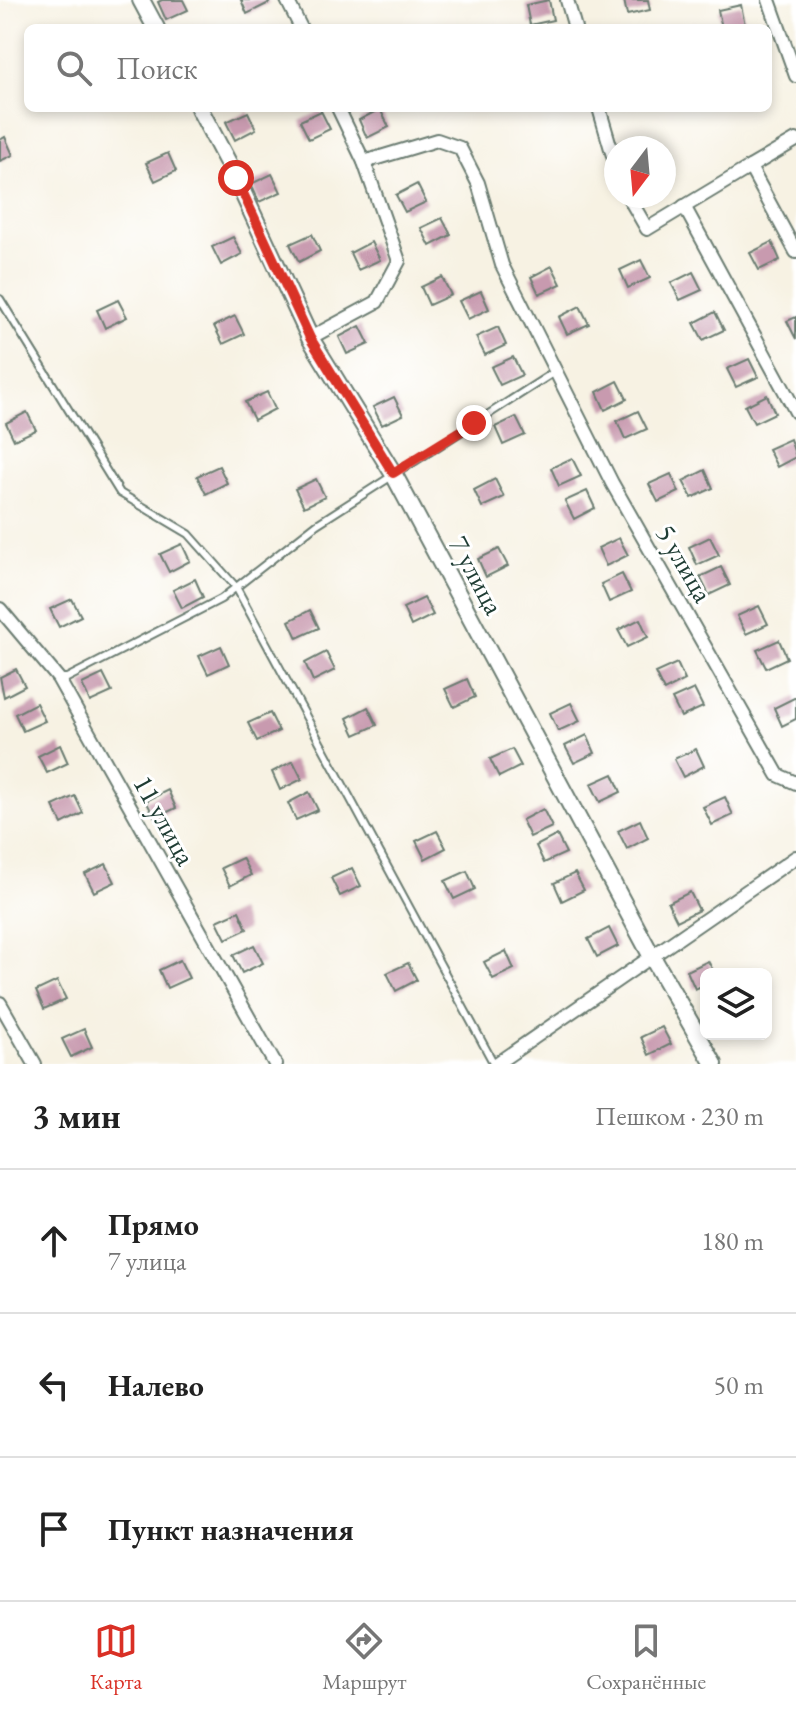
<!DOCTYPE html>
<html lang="ru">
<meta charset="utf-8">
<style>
:root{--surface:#fff;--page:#f6f6f6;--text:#222;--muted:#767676;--line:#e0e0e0;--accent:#d93025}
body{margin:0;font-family:"EB Garamond",serif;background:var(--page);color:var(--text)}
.controls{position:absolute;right:24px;bottom:24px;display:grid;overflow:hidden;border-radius:12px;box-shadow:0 4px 12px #0003}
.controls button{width:72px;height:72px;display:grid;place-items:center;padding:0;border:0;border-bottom:2px solid var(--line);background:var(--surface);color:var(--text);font:40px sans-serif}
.compass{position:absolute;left:604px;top:136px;width:72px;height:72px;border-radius:50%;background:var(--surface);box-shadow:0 4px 12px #0003;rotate:196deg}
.stop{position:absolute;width:24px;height:24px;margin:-18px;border:6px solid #d93025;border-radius:50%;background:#fff}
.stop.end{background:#d93025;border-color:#fff;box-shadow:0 2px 8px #0008}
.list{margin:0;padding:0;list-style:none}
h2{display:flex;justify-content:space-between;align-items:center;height:104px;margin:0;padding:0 32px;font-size:34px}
h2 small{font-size:26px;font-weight:400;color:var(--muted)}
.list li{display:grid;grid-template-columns:52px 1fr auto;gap:24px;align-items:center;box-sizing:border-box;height:144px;padding:0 32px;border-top:2px solid var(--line)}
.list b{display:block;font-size:30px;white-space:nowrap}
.list p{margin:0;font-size:26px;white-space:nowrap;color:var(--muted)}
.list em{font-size:26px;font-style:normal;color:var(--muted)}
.icon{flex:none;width:44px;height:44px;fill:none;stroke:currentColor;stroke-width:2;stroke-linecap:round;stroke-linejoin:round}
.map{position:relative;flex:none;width:796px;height:1064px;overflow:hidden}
.search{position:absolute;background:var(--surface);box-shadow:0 4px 12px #0003;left:24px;right:24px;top:24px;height:88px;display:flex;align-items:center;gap:20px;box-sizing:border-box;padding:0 28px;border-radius:12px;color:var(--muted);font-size:30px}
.sheet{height:536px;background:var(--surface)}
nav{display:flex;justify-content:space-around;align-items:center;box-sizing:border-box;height:112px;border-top:2px solid var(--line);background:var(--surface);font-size:22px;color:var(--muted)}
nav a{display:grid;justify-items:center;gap:4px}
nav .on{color:var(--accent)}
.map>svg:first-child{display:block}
.building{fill:#c89aaf}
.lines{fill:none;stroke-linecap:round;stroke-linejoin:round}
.service-casing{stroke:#6b7c71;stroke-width:10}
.minor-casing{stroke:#6b7c71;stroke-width:16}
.tertiary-casing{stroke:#6b7c71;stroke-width:20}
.service{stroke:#fff;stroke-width:6}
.minor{stroke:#fff;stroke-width:12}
.tertiary{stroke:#fff;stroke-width:16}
.route{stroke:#d93025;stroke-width:10}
.labels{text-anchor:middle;stroke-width:6;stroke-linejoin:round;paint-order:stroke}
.street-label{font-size:28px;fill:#1f3d34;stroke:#fff}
</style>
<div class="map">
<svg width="796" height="1064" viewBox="0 0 796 1064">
<rect width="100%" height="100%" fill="#fff"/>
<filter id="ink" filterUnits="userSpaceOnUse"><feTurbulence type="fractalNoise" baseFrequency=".0125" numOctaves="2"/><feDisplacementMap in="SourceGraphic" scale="16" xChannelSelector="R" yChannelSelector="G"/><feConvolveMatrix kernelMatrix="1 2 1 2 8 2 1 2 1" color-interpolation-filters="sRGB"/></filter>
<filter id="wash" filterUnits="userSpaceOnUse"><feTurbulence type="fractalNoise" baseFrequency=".006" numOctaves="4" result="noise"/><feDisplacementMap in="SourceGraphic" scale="32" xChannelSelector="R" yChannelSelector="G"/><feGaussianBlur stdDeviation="1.8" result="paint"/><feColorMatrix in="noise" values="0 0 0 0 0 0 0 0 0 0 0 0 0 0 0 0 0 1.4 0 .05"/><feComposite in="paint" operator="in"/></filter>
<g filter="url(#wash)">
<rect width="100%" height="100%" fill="#f7f2e3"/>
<g id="blocks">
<g class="building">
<polygon points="162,0 183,0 188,10 166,20 158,2"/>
<polygon points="241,0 267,0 269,3 247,14"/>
<polygon points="549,0 553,20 530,25 526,5"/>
<polygon points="624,0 648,0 650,10 627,15"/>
<polygon points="741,5 745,25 722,28 718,10"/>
<polygon points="380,109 389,127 367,138 359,120"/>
<polygon points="321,111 330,129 309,139 300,121"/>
<polygon points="248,112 256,129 235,140 226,122"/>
<polygon points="5,137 13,155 0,161 0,140"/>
<polygon points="655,140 656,148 632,148 631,145"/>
<polygon points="168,153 176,171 155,181 146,163"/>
<polygon points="272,174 281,192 259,202 251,184"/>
<polygon points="417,184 426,202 405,212 396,195"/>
<polygon points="442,218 451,235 430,246 421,228"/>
<polygon points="312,234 320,251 299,262 290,244"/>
<polygon points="233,237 242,254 221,265 212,247"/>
<polygon points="371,242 380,260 358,270 350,253"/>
<polygon points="772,242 780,260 759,270 750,253"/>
<polygon points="641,260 650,278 628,288 620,270"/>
<polygon points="552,266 561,284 539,294 531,277"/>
<polygon points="693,272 702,290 680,300 671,283"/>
<polygon points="442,277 451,295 429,305 421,287"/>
<polygon points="481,291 489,309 468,319 459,301"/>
<polygon points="118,300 127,317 105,328 97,310"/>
<polygon points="580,306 589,324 567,334 559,317"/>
<polygon points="715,312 724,330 703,340 694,323"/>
<polygon points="235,316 244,334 223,344 214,326"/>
<polygon points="796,317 796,339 787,321"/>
<polygon points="360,326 369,344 347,354 339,337"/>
<polygon points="498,327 506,345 485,355 476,337"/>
<polygon points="513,357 522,375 500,385 491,367"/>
<polygon points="749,359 758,377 736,387 727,369"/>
<polygon points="618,381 627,399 605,410 597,392"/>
<polygon points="267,392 275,409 254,420 245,402"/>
<polygon points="767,395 775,413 754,423 745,406"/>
<polygon points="394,397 403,415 382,425 373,407"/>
<polygon points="638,411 647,429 625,439 617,421"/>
<polygon points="27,412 36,430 14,440 6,423"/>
<polygon points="516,417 525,435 503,445 495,427"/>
<polygon points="790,439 796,457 777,467 768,449"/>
<polygon points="572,458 581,476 559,486 551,468"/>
<polygon points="219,466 227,483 206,494 197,476"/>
<polygon points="705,470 713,488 692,498 683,481"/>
<polygon points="671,474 679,492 658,502 649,484"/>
<polygon points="316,479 325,497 304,507 295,489"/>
<polygon points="495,479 504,497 482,507 474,490"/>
<polygon points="587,491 595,508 574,519 565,501"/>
<polygon points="710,537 719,555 697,565 689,547"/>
<polygon points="619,538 628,555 606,566 598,548"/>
<polygon points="182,544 190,561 169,572 160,554"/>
<polygon points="499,549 508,566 486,577 478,559"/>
<polygon points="721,567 730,585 709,595 700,577"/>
<polygon points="622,574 631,592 609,602 601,584"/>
<polygon points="195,579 203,597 182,608 173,590"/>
<polygon points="424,598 433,615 411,626 403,608"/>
<polygon points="72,599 81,616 59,627 50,609"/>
<polygon points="759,606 768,624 746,634 737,616"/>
<polygon points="310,610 319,628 297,638 289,621"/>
<polygon points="640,619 648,637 627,647 618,630"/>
<polygon points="779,640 787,658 766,668 757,650"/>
<polygon points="221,646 229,664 208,674 199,656"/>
<polygon points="326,652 335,670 313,681 305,663"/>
<polygon points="677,663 685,680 664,691 655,673"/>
<polygon points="16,669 25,686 4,697 0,677"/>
<polygon points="103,674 112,692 90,702 82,684"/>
<polygon points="467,679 475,697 454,707 445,689"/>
<polygon points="694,689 703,707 681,717 672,699"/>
<polygon points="796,697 796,719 782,726 774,708"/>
<polygon points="36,703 45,721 23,731 15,714"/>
<polygon points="571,703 580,721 558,731 550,713"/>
<polygon points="368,707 377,725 355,735 347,718"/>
<polygon points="270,713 279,731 257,741 248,723"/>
<polygon points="587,735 595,753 574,763 565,746"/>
<polygon points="60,745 68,763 47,773 38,756"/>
<polygon points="512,749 521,766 499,777 490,759"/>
<polygon points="696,749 704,766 683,777 674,759"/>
<polygon points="293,761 302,779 280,790 272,772"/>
<polygon points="613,774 621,792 600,802 591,784"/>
<polygon points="168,790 176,808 155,818 146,801"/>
<polygon points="309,792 318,810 296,820 288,803"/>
<polygon points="75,796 83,813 62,824 53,806"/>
<polygon points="725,797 733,815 712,825 703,807"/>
<polygon points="543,809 552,827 530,837 522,820"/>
<polygon points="640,820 648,838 627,849 618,831"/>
<polygon points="437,831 446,848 425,859 416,841"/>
<polygon points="557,835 566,853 544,863 536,846"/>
<polygon points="242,858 251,875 230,886 221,868"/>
<polygon points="106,864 115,882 94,892 85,874"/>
<polygon points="352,868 361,886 340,896 331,878"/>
<polygon points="467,871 475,889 454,899 445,881"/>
<polygon points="575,873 584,890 562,901 554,883"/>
<polygon points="690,892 699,910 677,921 668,903"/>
<polygon points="239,911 247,929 226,939 217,921"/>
<polygon points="609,928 618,946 597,957 588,939"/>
<polygon points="254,945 263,963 242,973 233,955"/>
<polygon points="506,951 514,969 493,979 484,962"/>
<polygon points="180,960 189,978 167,988 159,970"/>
<polygon points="708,961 715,974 706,974 706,984 695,989 687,971"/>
<polygon points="408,963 417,980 396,991 387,973"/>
<polygon points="57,981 66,999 44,1009 36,991"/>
<polygon points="662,1027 671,1044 649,1055 641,1037"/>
<polygon points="84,1029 92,1047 71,1057 62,1039"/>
</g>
</g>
</g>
<g filter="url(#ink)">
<use href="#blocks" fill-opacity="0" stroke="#6b7c71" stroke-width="2"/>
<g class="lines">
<g class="service-casing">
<g id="service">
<polyline points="0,299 120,493 189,534 236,587 494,1064"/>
<polyline points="58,678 67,678 221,599 317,524 556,371"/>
</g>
</g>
<g class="minor-casing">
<g id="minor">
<polyline points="287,0 301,28"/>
<polyline points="567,0 575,28"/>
<polyline points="769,0 796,76"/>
<polyline points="599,108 616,166"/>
<polyline points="796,140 750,167 796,252"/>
<polyline points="364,162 437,140 460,148 478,183 502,265 612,483 778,775 796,783"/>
<polyline points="628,196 647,229 750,167"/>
<polyline points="684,206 796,412"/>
<polyline points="310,338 377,302 399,261 364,162 338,108"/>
<polyline points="0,609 58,678 275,1064"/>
<polyline points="0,1003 35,1064"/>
<polyline points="496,1064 796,857"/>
</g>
</g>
<g class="tertiary-casing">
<g id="tertiary">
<polyline points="141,0 156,28"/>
<polyline points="199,108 236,178 310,338 393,473 651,955 714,1064"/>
</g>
</g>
<use href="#service" class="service"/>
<use href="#minor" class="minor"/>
<use href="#tertiary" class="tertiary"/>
</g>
</g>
<g class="lines" filter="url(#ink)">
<polyline class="route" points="236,178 310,338 393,473 474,423"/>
</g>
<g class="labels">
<g class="street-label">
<text transform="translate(685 563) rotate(60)" y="10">5 улица</text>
<text transform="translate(477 575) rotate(62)" y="10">7 улица</text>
<text transform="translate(165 820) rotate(61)" y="10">11 улица</text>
</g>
</g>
</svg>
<div class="controls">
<button><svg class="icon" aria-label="layers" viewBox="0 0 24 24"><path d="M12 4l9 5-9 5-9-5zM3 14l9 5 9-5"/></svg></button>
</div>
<svg class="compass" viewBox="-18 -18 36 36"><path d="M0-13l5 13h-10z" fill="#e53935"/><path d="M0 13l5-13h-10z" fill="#767676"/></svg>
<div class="stop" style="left:236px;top:178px"></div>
<div class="stop end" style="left:474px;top:423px"></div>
<div class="search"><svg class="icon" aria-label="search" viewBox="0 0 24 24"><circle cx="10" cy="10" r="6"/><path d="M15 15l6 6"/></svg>Поиск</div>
</div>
<section class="sheet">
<h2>3 мин<small>Пешком · 230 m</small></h2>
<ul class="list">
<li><svg class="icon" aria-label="ahead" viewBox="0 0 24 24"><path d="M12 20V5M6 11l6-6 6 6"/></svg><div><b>Прямо</b><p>7 улица</p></div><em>180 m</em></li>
<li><svg class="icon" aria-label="left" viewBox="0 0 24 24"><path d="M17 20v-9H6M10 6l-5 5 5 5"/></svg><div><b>Налево</b></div><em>50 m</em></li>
<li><svg class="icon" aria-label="arrive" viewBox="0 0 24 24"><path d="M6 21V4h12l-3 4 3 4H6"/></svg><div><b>Пункт назначения</b></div></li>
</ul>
</section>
<nav>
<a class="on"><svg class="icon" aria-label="map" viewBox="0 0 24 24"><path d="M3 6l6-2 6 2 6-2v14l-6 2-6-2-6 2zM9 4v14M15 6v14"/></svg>Карта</a>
<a><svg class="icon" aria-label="directions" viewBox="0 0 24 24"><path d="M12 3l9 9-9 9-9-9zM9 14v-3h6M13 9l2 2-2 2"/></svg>Маршрут</a>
<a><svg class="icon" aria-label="saved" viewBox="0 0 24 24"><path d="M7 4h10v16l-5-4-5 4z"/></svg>Сохранённые</a>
</nav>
